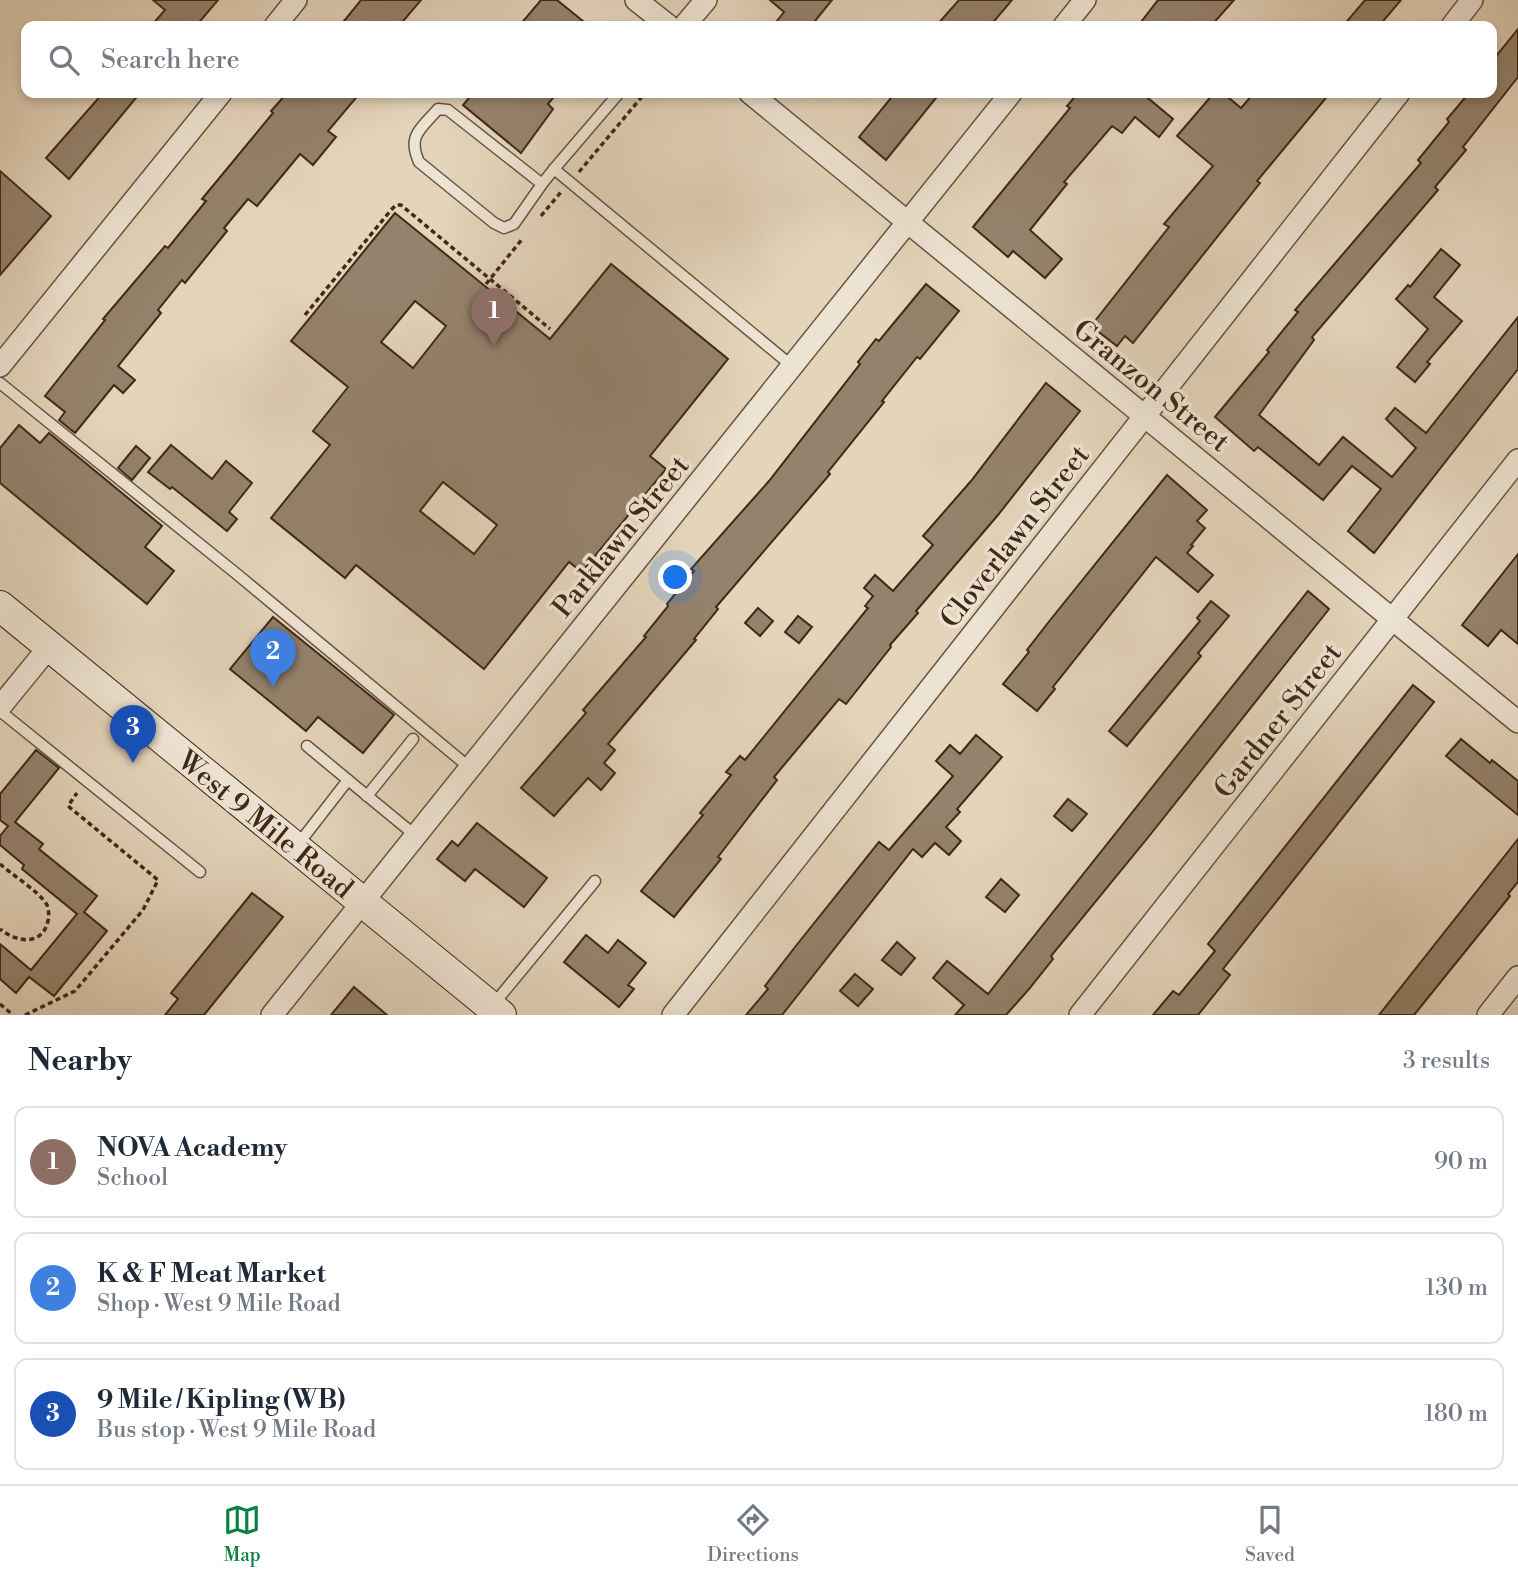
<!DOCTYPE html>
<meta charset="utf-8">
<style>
:root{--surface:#fff;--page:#f2f2f3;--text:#1f2937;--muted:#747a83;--line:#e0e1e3;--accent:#0b8043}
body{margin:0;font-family:"Libre Bodoni",serif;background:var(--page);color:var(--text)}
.you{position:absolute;left:676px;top:578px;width:24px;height:24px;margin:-18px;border:5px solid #fff;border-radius:50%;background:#1a73e8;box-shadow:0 0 0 10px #1a73e833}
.badge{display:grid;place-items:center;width:46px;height:46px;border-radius:50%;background:var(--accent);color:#fff;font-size:23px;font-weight:700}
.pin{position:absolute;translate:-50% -58px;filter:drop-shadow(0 2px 4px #0008)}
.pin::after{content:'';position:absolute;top:37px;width:24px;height:21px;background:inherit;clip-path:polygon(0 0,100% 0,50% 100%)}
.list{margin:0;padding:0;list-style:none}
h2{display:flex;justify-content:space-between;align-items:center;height:91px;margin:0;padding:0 28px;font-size:30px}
h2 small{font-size:23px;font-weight:400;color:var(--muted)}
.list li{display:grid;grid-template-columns:46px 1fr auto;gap:21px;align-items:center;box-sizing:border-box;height:112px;margin:0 14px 14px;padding:0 14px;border:2px solid var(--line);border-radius:14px}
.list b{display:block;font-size:26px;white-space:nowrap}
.list p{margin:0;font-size:23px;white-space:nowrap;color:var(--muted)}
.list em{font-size:23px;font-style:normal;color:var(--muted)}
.icon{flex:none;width:38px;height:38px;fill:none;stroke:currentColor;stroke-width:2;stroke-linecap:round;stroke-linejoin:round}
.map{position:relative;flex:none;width:1518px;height:1015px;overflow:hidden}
.search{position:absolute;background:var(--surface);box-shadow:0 4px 10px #0003;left:21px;right:21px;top:21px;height:77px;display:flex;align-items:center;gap:18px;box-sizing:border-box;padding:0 24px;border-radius:14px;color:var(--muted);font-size:26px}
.sheet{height:469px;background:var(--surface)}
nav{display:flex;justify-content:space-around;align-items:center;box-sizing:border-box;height:98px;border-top:2px solid var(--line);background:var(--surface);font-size:19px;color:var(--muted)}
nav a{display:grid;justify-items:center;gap:4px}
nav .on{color:var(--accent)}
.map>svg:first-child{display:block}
.building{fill:#95826c;stroke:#3f2917;stroke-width:2;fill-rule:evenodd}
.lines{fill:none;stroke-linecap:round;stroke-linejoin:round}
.lane-casing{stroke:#685440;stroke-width:13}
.street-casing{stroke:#685440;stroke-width:24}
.secondary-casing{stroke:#3f2917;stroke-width:32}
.path{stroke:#3f2917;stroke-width:3.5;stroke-dasharray:5 3.5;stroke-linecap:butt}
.lane{stroke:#ede3d2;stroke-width:10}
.street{stroke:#ede3d2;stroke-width:21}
.secondary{stroke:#ede3d2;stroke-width:30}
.labels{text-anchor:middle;stroke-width:7;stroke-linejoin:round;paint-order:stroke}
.street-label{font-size:28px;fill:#3f2917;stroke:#ede3d2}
</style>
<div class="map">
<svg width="1518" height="1015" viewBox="0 0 1518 1015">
<rect width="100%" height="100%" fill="#e4d4ba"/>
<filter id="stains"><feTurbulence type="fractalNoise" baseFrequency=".00286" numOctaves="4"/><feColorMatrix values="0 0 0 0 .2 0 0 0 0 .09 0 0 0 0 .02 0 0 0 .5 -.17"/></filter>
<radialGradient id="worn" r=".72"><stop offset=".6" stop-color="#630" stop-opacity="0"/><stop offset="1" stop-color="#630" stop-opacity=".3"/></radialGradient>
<g class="building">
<polygon points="153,0 218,0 196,26 151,26 165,10"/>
<polygon points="361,0 421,0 399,26 340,26"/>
<polygon points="541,0 557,0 589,26 519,26"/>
<polygon points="770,0 832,0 811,26 773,26 784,12"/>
<polygon points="959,0 1012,0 990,26 936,26"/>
<polygon points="1158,0 1234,0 1211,26 1138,26"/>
<polygon points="1365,0 1401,0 1379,26 1343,26"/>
<polygon points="1518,29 1518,77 1463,147 1466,150 1435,187 1438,190 1312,337 1314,340 1259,415 1319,465 1343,437 1392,477 1416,448 1386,419 1395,408 1426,433 1518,317 1518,369 1374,553 1348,531 1381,489 1352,466 1323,500 1258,447 1254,451 1215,417 1269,352 1267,350 1298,312 1295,310 1421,163 1418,160 1449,122 1447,119 1469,93 1492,93 1492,61"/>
<polygon points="103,93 140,93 69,179 46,158"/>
<polygon points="287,93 360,93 328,131 336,137 313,165 300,154 257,206 248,199 224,228 227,231 185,283 182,280 158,310 161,313 118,366 135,380 123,393 114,385 75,433 59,420 65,412 45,396 105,320 103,319 165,246 168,248 206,201 202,199 273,113 271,111"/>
<polygon points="473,93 557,93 548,104 553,109 521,153 463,105"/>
<polygon points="895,93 940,93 886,160 859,137"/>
<polygon points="1078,93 1142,93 1173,119 1159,137 1135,117 1122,133 1112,126 1064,182 1067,184 1030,230 1062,259 1045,278 1013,251 1008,257 973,227 1070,108 1067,106"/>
<polygon points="1214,93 1223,93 1241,108 1254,93 1330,93 1257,181 1260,183 1133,343 1125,336 1117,346 1091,326 1169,227 1164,224 1213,166 1177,136"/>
<polygon points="0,171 51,216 0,275"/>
<path d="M395,213L550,339L611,264L728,359L650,456L666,469L582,572L569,562L484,669L356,565L345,578L271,518L330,445L313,431L348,387L291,341ZM415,301L446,326L413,368L381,342ZM443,482L497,525L474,554L420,511Z"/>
<polygon points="1441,249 1460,265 1434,297 1462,321 1427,362 1430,364 1415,382 1397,367 1428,329 1396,299 1408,285 1410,287"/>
<polygon points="926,284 959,311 920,359 917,357 882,401 884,402 828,472 830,474 716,607 718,609 694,639 696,640 608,744 615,750 604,763 615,773 601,790 588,778 554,816 521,788 586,713 583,710 646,637 644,636 668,606 667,604 694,571 691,569 769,481 860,364 858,362 876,339 879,341"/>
<polygon points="1046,383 1080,411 998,515 916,611 918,613 890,645 891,647 846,704 839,699 774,777 777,780 718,857 721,859 674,917 641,891 703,815 700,813 731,775 726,772 740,756 745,760 868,608 865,606 873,596 864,588 875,575 893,591 933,545 923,536 971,481"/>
<polygon points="19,425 40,443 49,433 162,526 145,547 174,571 147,604 0,483 0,448"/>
<polygon points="171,445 212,479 226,461 252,483 229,512 237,519 227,531 172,487 170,489 148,472"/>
<polygon points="136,446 150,458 132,480 118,468"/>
<polygon points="1167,475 1207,510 1197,521 1205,528 1191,545 1193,546 1187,553 1213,575 1198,592 1156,557 1053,687 1055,689 1037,711 1003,684 1029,652 1027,650 1051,619"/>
<polygon points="1518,554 1518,644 1501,630 1488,646 1462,625"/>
<polygon points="1308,591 1329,609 1150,835 1051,956 1053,959 1029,989 1006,1015 955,1015 964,1005 933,978 947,961 988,994"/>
<polygon points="1211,601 1229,616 1198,653 1201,656 1127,746 1109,731 1200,621 1197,618"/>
<polygon points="758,608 773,621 760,636 745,623"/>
<polygon points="798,616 812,627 799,643 785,632"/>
<polygon points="273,617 394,715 363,753 318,717 306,731 230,669"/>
<polygon points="1413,685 1434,702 1223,969 1230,975 1198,1015 1153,1015 1173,991 1179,995 1215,951 1208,944"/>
<polygon points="976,735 1002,757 957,809 960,812 946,827 961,841 949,855 935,843 922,857 913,849 782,1015 746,1015 768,989 765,986 795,947 879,842 889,850 953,776 936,761 950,745 960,754"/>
<polygon points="1461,739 1490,763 1492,760 1518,781 1518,815 1446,756"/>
<polygon points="36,750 59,768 15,822 43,844 39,849 97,896 84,912 107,931 54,996 29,977 16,993 0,979 0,944 31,970 77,914 22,869 24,865 0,845 0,836 8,826 0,820 0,794"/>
<polygon points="1068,799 1087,814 1072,831 1054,816"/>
<polygon points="477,823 547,878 524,907 475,869 465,881 437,859 452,841 458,846"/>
<polygon points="1518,839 1518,882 1508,894 1510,896 1414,1015 1379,1015"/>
<polygon points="1001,879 1019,895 1005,912 986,897"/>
<polygon points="252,893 283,917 204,1015 165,1015 178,999 171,993"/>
<polygon points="586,935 608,953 618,940 646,963 628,985 634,989 619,1007 564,962"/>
<polygon points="897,942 915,958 901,975 882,960"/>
<polygon points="855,974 873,989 858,1006 840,991"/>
<polygon points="354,987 387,1015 331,1015"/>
</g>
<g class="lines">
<g class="lane-casing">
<g id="lane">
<polyline points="619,93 554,169 792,366"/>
<path d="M542,184L514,224L504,228L494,223L419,162C407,135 421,129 438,109L448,110L542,184L554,169"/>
<polyline points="0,383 238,575 470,768"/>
<polyline points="0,711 200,872"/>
<polyline points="307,746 348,780"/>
<polyline points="367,796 413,739"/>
<polyline points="296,847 348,780 416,836"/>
<polyline points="493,1005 595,881"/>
</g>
</g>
<g class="street-casing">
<g id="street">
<polyline points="636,0 669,26"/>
<polyline points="275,26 296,0"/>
<polyline points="684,26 706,0"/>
<polyline points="1064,26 1085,0"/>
<polyline points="1452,26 1472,0"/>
<polyline points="750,93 1518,722"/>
<polyline points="0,366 221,93"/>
<polyline points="0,707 49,647"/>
<polyline points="272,1015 1011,93"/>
<polyline points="673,1015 1399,93"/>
<polyline points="1080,1015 1518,460"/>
<polyline points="1488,1015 1518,977"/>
</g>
</g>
<g class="secondary-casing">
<polyline id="secondary" points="0,606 501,1015"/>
</g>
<g class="path">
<polyline points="579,172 645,93"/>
<polyline points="541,216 561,192"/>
<polyline points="486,284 523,238"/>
<polyline points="305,315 391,210 396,205 401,205 550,329"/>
<path d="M0,864C12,875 39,891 47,905C49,910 49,916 48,921C42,947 16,942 0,929"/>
<polyline points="0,1004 13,1015"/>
<polyline points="25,1015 75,991 143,910 158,880 68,806 77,793"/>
</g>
<use href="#lane" class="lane"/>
<use href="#street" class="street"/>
<use href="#secondary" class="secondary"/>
</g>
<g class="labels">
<g class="street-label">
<text transform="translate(1152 385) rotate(39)" y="10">Granzon Street</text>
<text transform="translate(620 536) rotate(-51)" y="10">Parklawn Street</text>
<text transform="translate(1014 536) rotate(-52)" y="10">Cloverlawn Street</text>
<text transform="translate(1277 720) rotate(-52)" y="10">Gardner Street</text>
<text transform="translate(266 824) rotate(39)" y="10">West 9 Mile Road</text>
</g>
</g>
<rect width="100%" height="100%" filter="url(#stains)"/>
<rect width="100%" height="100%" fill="url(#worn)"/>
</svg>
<div class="you"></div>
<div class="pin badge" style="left:494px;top:346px;background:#8d6e63">1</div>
<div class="pin badge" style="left:273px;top:687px;background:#3f7fe0">2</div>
<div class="pin badge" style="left:133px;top:763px;background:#1a4fb4">3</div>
<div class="search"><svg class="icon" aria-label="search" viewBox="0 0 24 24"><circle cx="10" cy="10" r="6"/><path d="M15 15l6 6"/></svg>Search here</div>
</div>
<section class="sheet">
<h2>Nearby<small>3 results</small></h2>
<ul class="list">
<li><span class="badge" style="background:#8d6e63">1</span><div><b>NOVA Academy</b><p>School</p></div><em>90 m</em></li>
<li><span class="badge" style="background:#3f7fe0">2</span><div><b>K &amp; F Meat Market</b><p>Shop · West 9 Mile Road</p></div><em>130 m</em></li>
<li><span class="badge" style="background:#1a4fb4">3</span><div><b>9 Mile / Kipling (WB)</b><p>Bus stop · West 9 Mile Road</p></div><em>180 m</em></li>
</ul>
</section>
<nav>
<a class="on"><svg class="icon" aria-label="map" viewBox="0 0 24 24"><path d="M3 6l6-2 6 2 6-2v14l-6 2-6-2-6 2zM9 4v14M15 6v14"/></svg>Map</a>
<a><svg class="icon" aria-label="directions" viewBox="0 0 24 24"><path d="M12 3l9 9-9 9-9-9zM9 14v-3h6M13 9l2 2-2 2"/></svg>Directions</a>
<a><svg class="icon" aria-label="saved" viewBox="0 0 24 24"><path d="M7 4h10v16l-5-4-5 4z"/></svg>Saved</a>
</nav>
